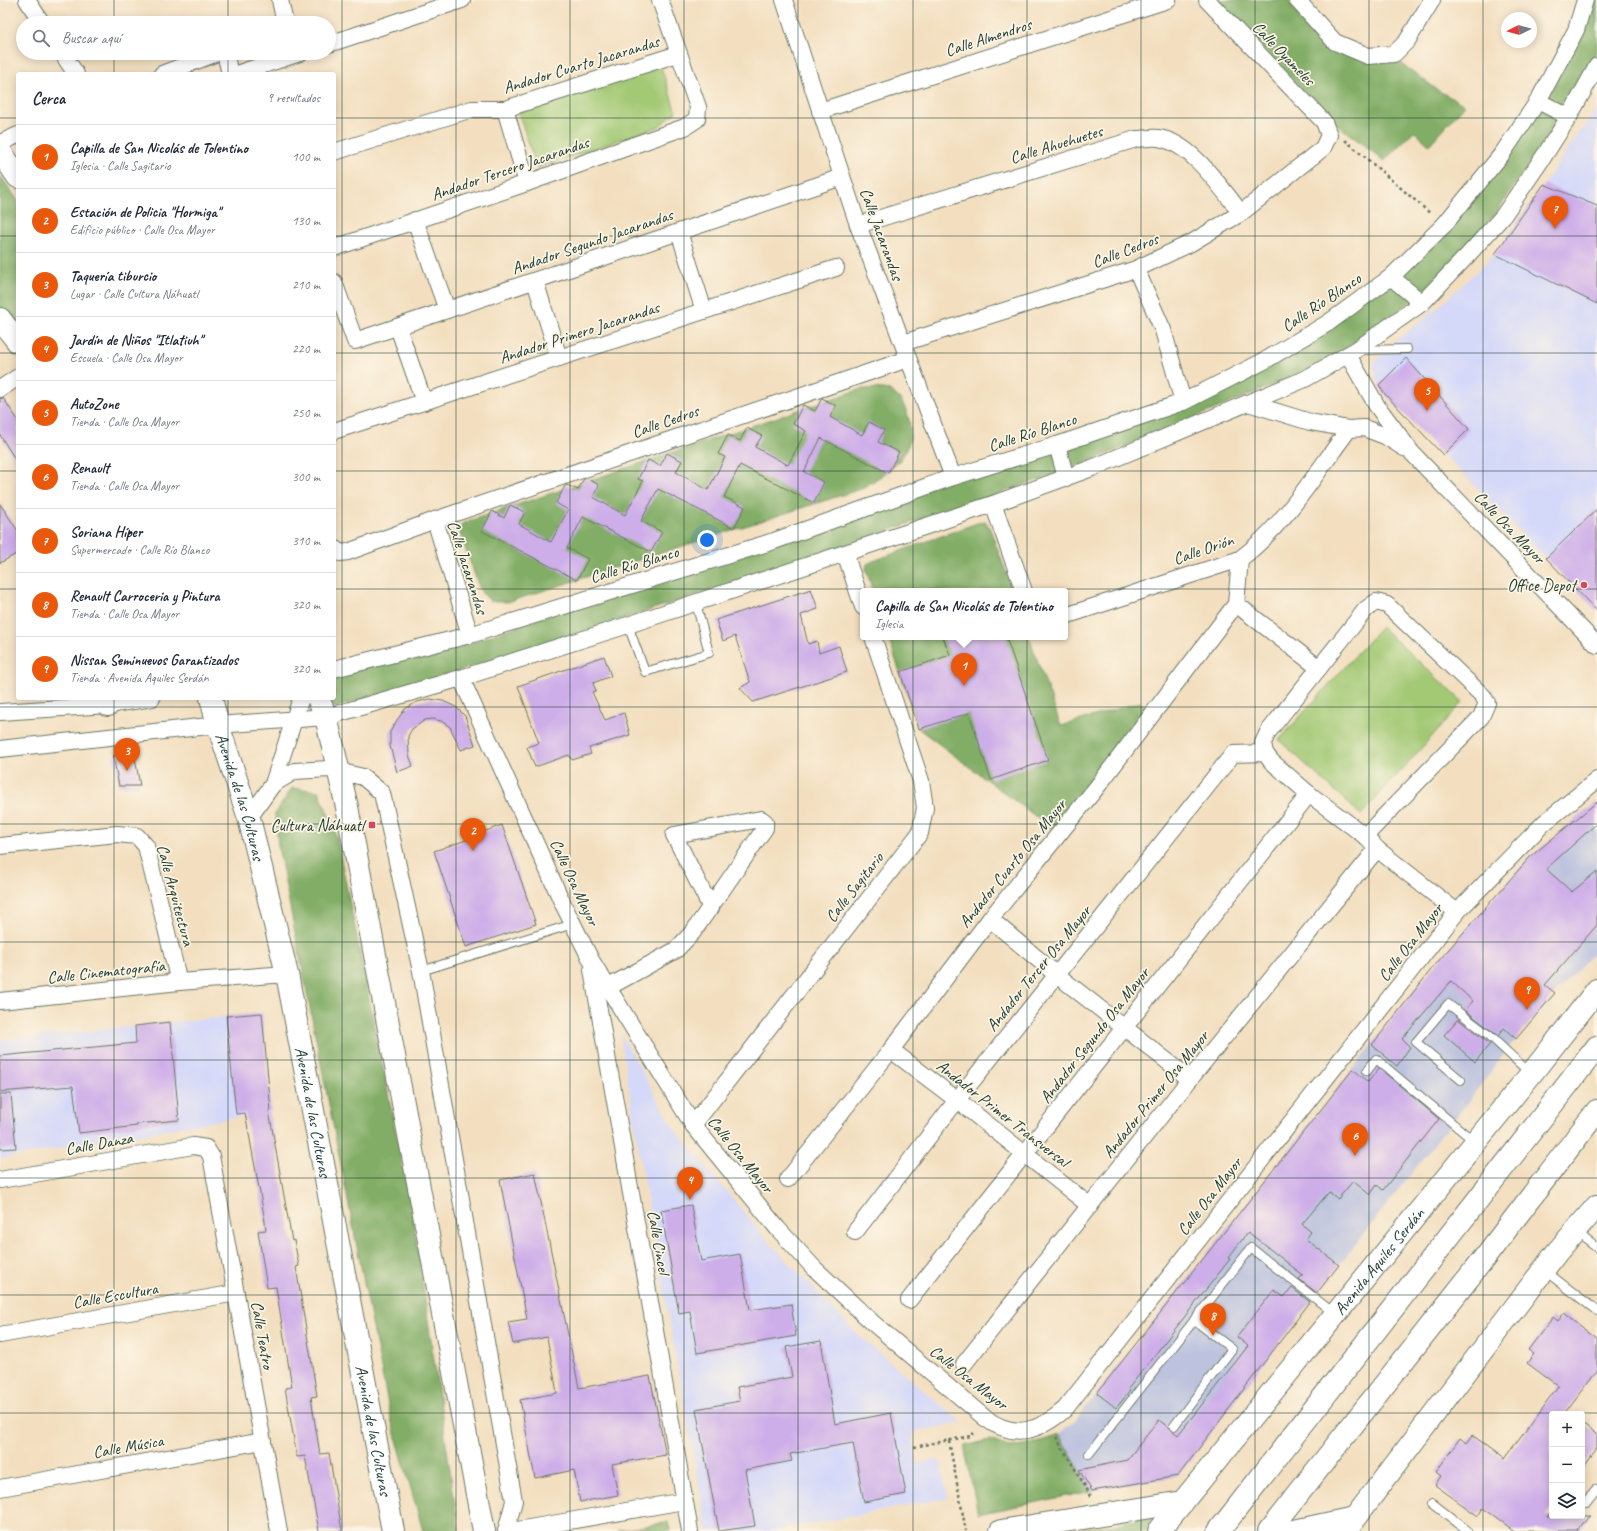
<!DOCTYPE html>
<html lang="es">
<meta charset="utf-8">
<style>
:root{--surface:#fff;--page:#f2f2f3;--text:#1f2937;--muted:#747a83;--line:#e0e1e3;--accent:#ea580c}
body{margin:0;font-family:Caveat,sans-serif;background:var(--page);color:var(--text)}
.controls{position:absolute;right:12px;bottom:12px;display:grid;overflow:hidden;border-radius:4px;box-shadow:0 2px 10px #0003}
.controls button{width:36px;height:36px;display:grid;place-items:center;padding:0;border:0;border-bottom:1px solid var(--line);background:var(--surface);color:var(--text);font:20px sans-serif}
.compass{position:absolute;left:1501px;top:12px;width:36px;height:36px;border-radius:50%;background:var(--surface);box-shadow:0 2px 10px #0003;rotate:265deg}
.you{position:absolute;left:707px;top:540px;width:14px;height:14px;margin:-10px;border:3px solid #fff;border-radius:50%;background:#1a73e8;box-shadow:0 0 0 6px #1a73e833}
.badge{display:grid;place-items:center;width:26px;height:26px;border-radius:50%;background:var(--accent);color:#fff;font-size:13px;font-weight:700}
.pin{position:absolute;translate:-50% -33px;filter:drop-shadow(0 1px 2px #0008)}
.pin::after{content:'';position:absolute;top:21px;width:14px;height:12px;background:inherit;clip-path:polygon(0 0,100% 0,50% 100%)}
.popup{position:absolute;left:860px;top:588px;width:208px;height:52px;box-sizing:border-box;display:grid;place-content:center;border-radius:4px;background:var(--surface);filter:drop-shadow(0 1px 3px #0005);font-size:13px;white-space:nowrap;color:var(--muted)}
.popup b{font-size:15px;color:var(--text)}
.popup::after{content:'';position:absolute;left:50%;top:100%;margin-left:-8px;border:8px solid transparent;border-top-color:var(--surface)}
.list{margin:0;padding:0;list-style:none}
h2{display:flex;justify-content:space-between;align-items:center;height:52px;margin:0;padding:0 16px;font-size:17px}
h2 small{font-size:13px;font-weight:400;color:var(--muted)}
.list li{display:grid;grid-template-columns:26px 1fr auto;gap:12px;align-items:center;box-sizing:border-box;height:64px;padding:0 16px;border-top:1px solid var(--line)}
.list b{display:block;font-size:15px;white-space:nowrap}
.list p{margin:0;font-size:13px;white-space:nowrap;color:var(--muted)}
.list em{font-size:13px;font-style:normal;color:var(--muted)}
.icon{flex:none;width:22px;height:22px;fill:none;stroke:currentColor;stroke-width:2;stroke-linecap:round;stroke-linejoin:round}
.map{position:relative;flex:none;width:1597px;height:1531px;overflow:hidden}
.search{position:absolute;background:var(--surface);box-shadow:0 2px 10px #0003;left:16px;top:16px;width:320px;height:44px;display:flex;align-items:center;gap:10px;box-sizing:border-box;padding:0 14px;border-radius:22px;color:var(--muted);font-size:15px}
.panel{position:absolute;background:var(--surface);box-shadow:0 2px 10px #0003;left:16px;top:72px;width:320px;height:628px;border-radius:4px}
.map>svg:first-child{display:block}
.built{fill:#d4d8f9}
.industrial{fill:#bdc3de}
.green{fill:#a3c974;stroke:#618354}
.forest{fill:#82ad66;stroke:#50754d}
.building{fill:#ceaee9}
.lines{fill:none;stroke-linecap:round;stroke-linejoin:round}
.lane-casing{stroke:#697665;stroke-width:10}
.street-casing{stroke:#697665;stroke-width:18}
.secondary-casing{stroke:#697665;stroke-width:24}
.primary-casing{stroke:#697665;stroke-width:24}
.path{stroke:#697665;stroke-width:2.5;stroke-dasharray:3 3;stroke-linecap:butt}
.lane{stroke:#fff;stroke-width:8}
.street{stroke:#fff;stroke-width:16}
.secondary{stroke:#fff;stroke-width:22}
.primary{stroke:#fff;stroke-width:22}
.grid{fill:none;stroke:#1f3d34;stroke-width:1;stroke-opacity:0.55}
.poi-dot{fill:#d1495b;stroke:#fcf5e5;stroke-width:1.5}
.labels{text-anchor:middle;stroke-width:3.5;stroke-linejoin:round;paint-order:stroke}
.street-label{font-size:17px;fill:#1f3d34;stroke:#fcf5e5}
.poi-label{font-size:17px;fill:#1f3d34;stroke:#fcf5e5;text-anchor:end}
</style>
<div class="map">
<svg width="1597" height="1531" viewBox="0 0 1597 1531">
<rect width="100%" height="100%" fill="#fcf5e5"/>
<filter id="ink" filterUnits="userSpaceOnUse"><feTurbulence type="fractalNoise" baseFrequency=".025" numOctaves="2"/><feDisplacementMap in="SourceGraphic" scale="8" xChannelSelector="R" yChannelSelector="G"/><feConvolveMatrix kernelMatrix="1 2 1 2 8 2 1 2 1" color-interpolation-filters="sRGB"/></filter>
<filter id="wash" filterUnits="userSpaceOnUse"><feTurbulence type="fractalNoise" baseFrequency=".012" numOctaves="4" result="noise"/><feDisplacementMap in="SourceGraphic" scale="16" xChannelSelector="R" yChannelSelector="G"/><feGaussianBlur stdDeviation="0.9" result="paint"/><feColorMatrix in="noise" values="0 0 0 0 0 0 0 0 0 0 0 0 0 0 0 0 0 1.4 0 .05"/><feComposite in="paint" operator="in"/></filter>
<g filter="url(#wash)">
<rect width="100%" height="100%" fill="#f3dfc0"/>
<g class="built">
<polygon points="1597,108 1597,611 1384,393 1379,385 1374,370 1374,363 1394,342 1440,306 1495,254"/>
<polygon points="262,1013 271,1111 0,1159 0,1040"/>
<polygon points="620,1033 676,1131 768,1241 857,1334 962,1423 912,1432 917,1463 940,1460 948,1498 773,1531 707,1531 640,1158"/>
</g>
<polygon class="industrial" points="1597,802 1597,949 1555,993 1516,1039 1457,1116 1339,1265 1178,1476 1092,1491 1059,1435 1075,1421 1097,1393 1434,966 1531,857"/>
<g class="green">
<polygon points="660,64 676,112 658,127 537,168 518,112"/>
<polygon points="1381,627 1463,702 1361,815 1279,740"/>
</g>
<g class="forest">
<polygon points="1217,0 1289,0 1291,5 1365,62 1398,61 1439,91 1465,105 1429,145 1414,131 1384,161 1329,118"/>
<polygon points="1592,0 1597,0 1597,52 1559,120 1496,213 1422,293 1351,345 1302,373 1071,469 694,596 459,671 334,708 330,698 334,698 334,675 472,642 1266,367 1449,229"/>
<polygon points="0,175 18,201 18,333 0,307"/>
<path d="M861,389C870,389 884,387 892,392C910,404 916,437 904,454C894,470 876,479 861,489L508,602L490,601L481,592L459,531L461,525L466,522Z"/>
<polygon points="986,522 990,529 1013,591 873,591 866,570 867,564 873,561 977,523"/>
<polygon points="888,637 1029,637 1061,726 1140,702 1150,711 1055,831 919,729"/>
<polygon points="292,788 319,791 336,834 413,1218 459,1531 423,1531 391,1419 278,846 275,814"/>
<polygon points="1059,1435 1092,1491 978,1514 964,1446 990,1440 1009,1447 1031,1444"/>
<polygon points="1156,1517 1145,1531 1071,1531"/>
<polygon points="668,1522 670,1531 617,1531"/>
</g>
<g id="blocks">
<g class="building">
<polygon points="1544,184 1597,206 1597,304 1495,254"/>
<polygon points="1406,358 1469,429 1443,455 1384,393 1379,385"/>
<polygon points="0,398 3,398 18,420 18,464 0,435"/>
<polygon points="822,398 836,406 830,417 862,435 869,422 884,430 878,442 899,452 888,473 821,438 804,472 824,482 814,503 740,465 724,497 745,507 734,528 658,489 641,521 662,532 651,552 583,517 567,548 588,559 577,580 482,531 492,511 504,518 510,505 525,512 519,524 551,542 568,510 556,503 565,486 567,485 578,490 583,480 586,478 599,485 593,497 625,515 643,481 638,479 648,460 660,466 667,453 682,461 676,472 708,490 725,457 718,454 728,435 740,441 747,428 762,436 755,447 788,465 806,431 793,424 803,405 815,411"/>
<polygon points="0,504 18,531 18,553 0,563"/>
<polygon points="1597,509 1597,611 1546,558"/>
<polygon points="811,589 818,609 801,615 808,644 817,641 819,653 839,646 847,672 753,702 740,688 750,682 735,636 723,641 716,620"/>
<polygon points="943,637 1006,637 1048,760 991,780 969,713 919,729 900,672 950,655"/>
<polygon points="604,656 611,676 593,683 596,691 592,692 605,720 624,713 630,735 589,748 591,754 572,760 569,755 535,767 527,747 539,743 518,686"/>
<polygon points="430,699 443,701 456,707 465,716 475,745 461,750 450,727 441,721 433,719 425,720 412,729 408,736 409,755 413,766 397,772 390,746 390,732 397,720 405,709 417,702"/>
<polygon points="134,752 140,786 119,786 113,756"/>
<polygon points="1597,802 1597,823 1546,869 1572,892 1597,871 1597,925 1545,985 1555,993 1516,1039 1504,1028 1498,1036 1465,1010 1473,1001 1451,981 1402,1039 1410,1047 1397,1066 1372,1045 1434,966 1530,857"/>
<polygon points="502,825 536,924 466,947 434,851 481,835 481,833"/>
<polygon points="262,1013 271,1111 269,1111 292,1241 294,1240 299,1266 296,1267 317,1396 311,1397 315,1424 320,1454 329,1453 342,1531 319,1531 305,1456 297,1457 285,1388 292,1387 276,1287 267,1288 258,1231 266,1230 264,1215 245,1113 236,1114 226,1016"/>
<polygon points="1458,1019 1490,1044 1475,1062 1444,1035"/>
<polygon points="170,1022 179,1120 137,1124 137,1126 79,1133 73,1086 0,1092 0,1056 136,1043 135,1026"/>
<polygon points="1379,1068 1439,1119 1383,1190 1377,1185 1370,1195 1353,1181 1338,1199 1329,1192 1302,1224 1311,1232 1306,1239 1339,1265 1317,1293 1299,1279 1303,1275 1248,1232 1228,1258 1230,1259 1128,1389 1130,1391 1116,1408 1097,1393 1353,1069 1368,1082"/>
<polygon points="0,1094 11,1094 16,1148 0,1149"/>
<polygon points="535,1173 579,1388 650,1376 666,1455 612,1464 618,1495 580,1502 574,1470 535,1478 520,1400 557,1393 547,1337 513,1344 508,1322 527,1319 500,1180"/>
<polygon points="691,1205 701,1261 740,1254 750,1310 791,1304 796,1336 697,1353 690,1311 679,1313 661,1210"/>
<polygon points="1292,1288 1310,1302 1178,1476 1092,1491 1079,1470 1127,1460 1159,1420 1178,1435 1248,1346 1237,1337 1274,1290 1284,1297"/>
<polygon points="1564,1313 1597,1338 1597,1370 1564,1414 1552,1414 1552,1508 1546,1516 1590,1516 1579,1531 1515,1531 1483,1508 1478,1516 1435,1485 1441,1476 1436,1472 1460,1438 1466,1443 1472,1435 1505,1459 1558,1386 1527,1363 1534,1354 1528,1350 1553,1317 1558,1321"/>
<polygon points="821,1341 835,1424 891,1413 906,1494 864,1502 853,1443 790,1454 792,1461 745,1470 755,1526 719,1531 696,1409 740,1401 737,1387 792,1377 786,1347"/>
<polygon points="1582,1424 1597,1435 1597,1447 1582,1467"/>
</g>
</g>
</g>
<g filter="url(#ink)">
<use href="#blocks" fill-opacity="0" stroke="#697665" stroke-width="1"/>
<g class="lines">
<g class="lane-casing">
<g id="lane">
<polyline points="1360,350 1407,349"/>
<polyline points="628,625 645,672 709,653 696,603"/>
<polyline points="421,971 573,924"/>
<polyline points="1367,1071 1376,1059 1475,1142"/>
<polyline points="1461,1080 1416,1042 1448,1004 1490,1036 1531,1074"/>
<polyline points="1576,1232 1597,1248"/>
<polyline points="1544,1270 1597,1311"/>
<polyline points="1174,1426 1232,1349 1194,1320"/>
<polyline points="1089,1454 1251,1248 1335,1314"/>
<polyline points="1586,1502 1597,1488"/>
<polyline points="1432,1503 1468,1531"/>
</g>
</g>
<g class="street-casing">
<g id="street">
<polyline points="27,0 42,23"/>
<polyline points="280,0 285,23"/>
<polyline points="784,0 858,225 953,477"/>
<polyline points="1297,0 1335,42 1368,56 1394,54 1407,41 1432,0"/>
<polyline points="329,44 462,0"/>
<polyline points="62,53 76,74"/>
<polyline points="225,53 230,74"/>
<polyline points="162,74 217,53"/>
<polyline points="236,74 300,53"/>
<polyline points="1538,101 1569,117"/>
<polyline points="505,109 527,183"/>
<polyline points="820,111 1168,0"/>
<polyline points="0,143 18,135"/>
<polyline points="334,152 472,109 505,109 678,54"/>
<polyline points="415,220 447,310"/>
<path d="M858,225L1136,139C1143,139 1151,137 1158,138C1191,142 1221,188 1241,213"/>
<polyline points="679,232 704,311"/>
<polyline points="334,248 527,183 685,127 697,119 698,107 660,0"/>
<polyline points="1136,269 1163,330 1183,402"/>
<polyline points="1391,277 1422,303"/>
<polyline points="535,281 559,358"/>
<polyline points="334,282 355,341 842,177"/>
<polyline points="398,327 424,402"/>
<polyline points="903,343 1136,269 1191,243 1241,213 1323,148 1329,135 1324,122 1207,0"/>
<polyline points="1348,355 1377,406 1412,453 1597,645"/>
<polyline points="0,389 18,377"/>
<polyline points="1248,403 1310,422 1349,429 1364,428 1385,436 1404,448"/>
<polyline points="334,431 836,268"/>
<polyline points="1057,445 1066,478"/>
<polyline points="993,504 1024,591"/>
<polyline points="435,520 470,635"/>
<polyline points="334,548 340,553 348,552 435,520 908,359"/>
<polyline points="845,553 863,607"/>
<polyline points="1236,604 1319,668"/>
<path d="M1065,616L1240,559C1285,525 1315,474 1349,429"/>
<polyline points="334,669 470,635 774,541 953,477 1057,445 1183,402 1264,361 1328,323 1391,277 1444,225 1502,154 1538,101 1576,30 1585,0"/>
<path d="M461,678L563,904L591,960L693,1125L778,1229L814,1268L873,1323L985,1418C1015,1440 1040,1431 1065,1409L1457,912L1544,823L1597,780"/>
<polyline points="0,712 108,705 152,698"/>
<polyline points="0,749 218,725 326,717 461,678 628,625 993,504 1092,468 1305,379 1356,350 1422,303 1467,256 1503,216 1544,156 1569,117 1597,66"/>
<polyline points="273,784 295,771 329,769 363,777 382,793 421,971 514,1501 506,1531"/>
<polyline points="249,818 273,784 301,698"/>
<polyline points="1365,836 1481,717 1487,703 1483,696 1387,605 1376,602 1366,609 1268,732 1263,743 1265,753 1271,761 1309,794 1365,836 1377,849 1457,912"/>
<polyline points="0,846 117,834 137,836 146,846 179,982"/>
<polyline points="990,919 1057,975 1190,1079"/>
<polyline points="592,970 690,1531"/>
<polyline points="607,988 676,950 693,932 765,828 765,822 761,819 674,835 711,908"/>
<polyline points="0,1001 179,982 287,974"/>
<polyline points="891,1050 957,1100 1090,1206"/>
<polyline points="693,1125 920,833 925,808 921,781 873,637"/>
<polyline points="788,1179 891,1050 990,919 1097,787 1236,604 1240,559"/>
<polyline points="0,1180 193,1146 206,1148 211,1156 279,1531"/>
<polyline points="855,1232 957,1100 1233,754 1265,753"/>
<polyline points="909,1300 1309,794"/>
<polyline points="0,1335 236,1293"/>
<polyline points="964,1364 1190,1079 1377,849"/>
<polyline points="0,1488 263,1441"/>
<polyline points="512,1531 684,1501"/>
</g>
</g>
<g class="secondary-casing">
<g id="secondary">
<polyline points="1001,1531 1183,1502"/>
<path id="s1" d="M1159,1531L1531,1074L1597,990"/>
<polyline points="1294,1531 1354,1518"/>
<polyline points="1345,1531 1557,1252 1597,1206"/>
</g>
</g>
<g class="primary-casing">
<g id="primary">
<polyline points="0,151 18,177"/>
<polyline points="0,319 18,342"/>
<path id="s2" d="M211,698L218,725L249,818L287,974L393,1531"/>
<polyline points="318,698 326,717 347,807 484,1531"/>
<polyline points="108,705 115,698"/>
<polyline points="1219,1531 1597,1047"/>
<polyline points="1269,1531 1485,1257 1597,1111"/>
</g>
</g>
<g class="path">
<polyline points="1345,140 1431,214"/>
<polyline points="1056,1437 1091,1496"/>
<polyline points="949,1441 966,1531"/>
<polyline points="914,1447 971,1436 974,1433"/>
</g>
<use href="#lane" class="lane"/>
<use href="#street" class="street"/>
<use href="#secondary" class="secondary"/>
<use href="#primary" class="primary"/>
</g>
</g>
<path class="grid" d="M114,0V23M228,0V23M342,0V1531M456,0V1531M570,0V1531M684,0V1531M798,0V1531M913,0V1531M1027,0V1531M1141,0V1531M1255,0V1531M1369,0V1531M1483,0V1531M114,53V74M228,53V74M0,118H18M334,118H1597M0,236H18M334,236H1597M0,353H18M334,353H1597M0,471H18M334,471H1597M0,589H18M334,589H1597M114,698V1531M228,698V1531M0,707H1597M0,824H1597M0,942H1597M0,1060H1597M0,1178H1597M0,1295H1597M0,1413H1597"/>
<g class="poi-dot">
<circle cx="1584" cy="585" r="4"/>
<rect x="368" y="821" width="8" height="8" rx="2"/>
</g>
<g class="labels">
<g class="street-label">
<text transform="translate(988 37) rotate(-18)" y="6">Calle Almendros</text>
<text transform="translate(1284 53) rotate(46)" y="6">Calle Oyameles</text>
<text transform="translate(581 64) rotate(-17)" y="6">Andador Cuarto Jacarandas</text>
<text transform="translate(1056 144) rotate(-17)" y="6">Calle Ahuehuetes</text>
<text transform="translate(510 168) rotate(-19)" y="6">Andador Tercero Jacarandas</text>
<text transform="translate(882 234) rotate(70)" y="6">Calle Jacarandas</text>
<text transform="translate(592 241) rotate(-19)" y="6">Andador Segundo Jacarandas</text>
<text transform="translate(1125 250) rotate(-21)" y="6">Calle Cedros</text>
<text transform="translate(1321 302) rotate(-34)" y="6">Calle Río Blanco</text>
<text transform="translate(579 332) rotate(-18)" y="6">Andador Primero Jacarandas</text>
<text transform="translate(665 421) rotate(-19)" y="6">Calle Cedros</text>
<text transform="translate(1032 432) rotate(-18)" y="6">Calle Río Blanco</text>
<text transform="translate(1510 527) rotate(46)" y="6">Calle Osa Mayor</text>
<text transform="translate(1203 549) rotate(-19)" y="6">Calle Orión</text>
<text transform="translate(634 564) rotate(-17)" y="6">Calle Río Blanco</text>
<text transform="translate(468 567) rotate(72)" y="6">Calle Jacarandas</text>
<text dy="6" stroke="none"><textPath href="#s2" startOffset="103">Avenida de las Culturas</textPath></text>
<text transform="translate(1012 863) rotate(-51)" y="6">Andador Cuarto Osa Mayor</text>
<text transform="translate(575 882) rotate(65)" y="6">Calle Osa Mayor</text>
<text transform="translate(854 887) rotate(-52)" y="6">Calle Sagitario</text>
<text transform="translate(176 895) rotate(75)" y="6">Calle Arquitectura</text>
<text transform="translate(1410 942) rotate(-52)" y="6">Calle Osa Mayor</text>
<text transform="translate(1038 968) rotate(-51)" y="6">Andador Tercer Osa Mayor</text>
<text transform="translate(106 971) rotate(-6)" y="6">Calle Cinematografía</text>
<text transform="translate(1094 1035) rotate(-52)" y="6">Andador Segundo Osa Mayor</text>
<text transform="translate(1155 1094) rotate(-51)" y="6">Andador Primer Osa Mayor</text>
<text dy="6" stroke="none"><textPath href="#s2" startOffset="427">Avenida de las Culturas</textPath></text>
<text transform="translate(1003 1113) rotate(38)" y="6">Andador Primer Transversal</text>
<text transform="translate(99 1143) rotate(-10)" y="6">Calle Danza</text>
<text transform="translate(741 1154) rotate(51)" y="6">Calle Osa Mayor</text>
<text transform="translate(1209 1196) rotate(-52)" y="6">Calle Osa Mayor</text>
<text transform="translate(659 1242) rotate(80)" y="6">Calle Cincel</text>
<text dy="6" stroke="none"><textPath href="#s1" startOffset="348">Avenida Aquiles Serdán</textPath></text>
<text transform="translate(115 1295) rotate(-10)" y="6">Calle Escultura</text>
<text transform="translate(263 1335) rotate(80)" y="6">Calle Teatro</text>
<text transform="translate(969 1377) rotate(38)" y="6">Calle Osa Mayor</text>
<text dy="6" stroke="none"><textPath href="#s2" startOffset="751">Avenida de las Culturas</textPath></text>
<text transform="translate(128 1446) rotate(-10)" y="6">Calle Música</text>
</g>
<g class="poi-label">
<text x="1576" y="591">Office Depot</text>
<text x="364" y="831">Cultura Náhuatl</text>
</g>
</g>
</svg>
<div class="controls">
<button>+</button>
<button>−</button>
<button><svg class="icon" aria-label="layers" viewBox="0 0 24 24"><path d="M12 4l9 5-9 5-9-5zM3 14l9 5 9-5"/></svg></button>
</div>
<svg class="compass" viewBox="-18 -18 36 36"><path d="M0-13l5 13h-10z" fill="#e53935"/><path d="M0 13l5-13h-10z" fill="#747a83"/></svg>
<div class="you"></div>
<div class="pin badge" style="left:964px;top:686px">1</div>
<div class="popup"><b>Capilla de San Nicolás de Tolentino</b>Iglesia</div>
<div class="pin badge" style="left:473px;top:851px">2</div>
<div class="pin badge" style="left:127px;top:771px">3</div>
<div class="pin badge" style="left:690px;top:1200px">4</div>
<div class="pin badge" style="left:1427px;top:411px">5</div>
<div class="pin badge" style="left:1355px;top:1156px">6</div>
<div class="pin badge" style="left:1555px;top:229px">7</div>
<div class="pin badge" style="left:1213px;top:1336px">8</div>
<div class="pin badge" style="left:1527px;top:1010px">9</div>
<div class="search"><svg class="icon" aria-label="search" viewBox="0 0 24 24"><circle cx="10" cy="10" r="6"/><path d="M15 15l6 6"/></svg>Buscar aquí</div>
<section class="panel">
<h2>Cerca<small>9 resultados</small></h2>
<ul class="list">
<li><span class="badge">1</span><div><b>Capilla de San Nicolás de Tolentino</b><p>Iglesia · Calle Sagitario</p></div><em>100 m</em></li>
<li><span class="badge">2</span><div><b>Estación de Policia &quot;Hormiga&quot;</b><p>Edificio público · Calle Osa Mayor</p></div><em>130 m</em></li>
<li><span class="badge">3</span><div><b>Taquería tiburcio</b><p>Lugar · Calle Cultura Náhuatl</p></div><em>210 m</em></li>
<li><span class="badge">4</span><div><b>Jardín de Niños &quot;Itlatiuh&quot;</b><p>Escuela · Calle Osa Mayor</p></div><em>220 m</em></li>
<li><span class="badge">5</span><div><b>AutoZone</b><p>Tienda · Calle Osa Mayor</p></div><em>250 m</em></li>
<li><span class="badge">6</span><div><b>Renault</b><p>Tienda · Calle Osa Mayor</p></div><em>300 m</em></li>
<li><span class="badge">7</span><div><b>Soriana Híper</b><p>Supermercado · Calle Río Blanco</p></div><em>310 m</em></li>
<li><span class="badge">8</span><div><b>Renault Carroceria y Pintura</b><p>Tienda · Calle Osa Mayor</p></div><em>320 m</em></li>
<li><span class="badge">9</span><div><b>Nissan Seminuevos Garantizados</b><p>Tienda · Avenida Aquiles Serdán</p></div><em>320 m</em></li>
</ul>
</section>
</div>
